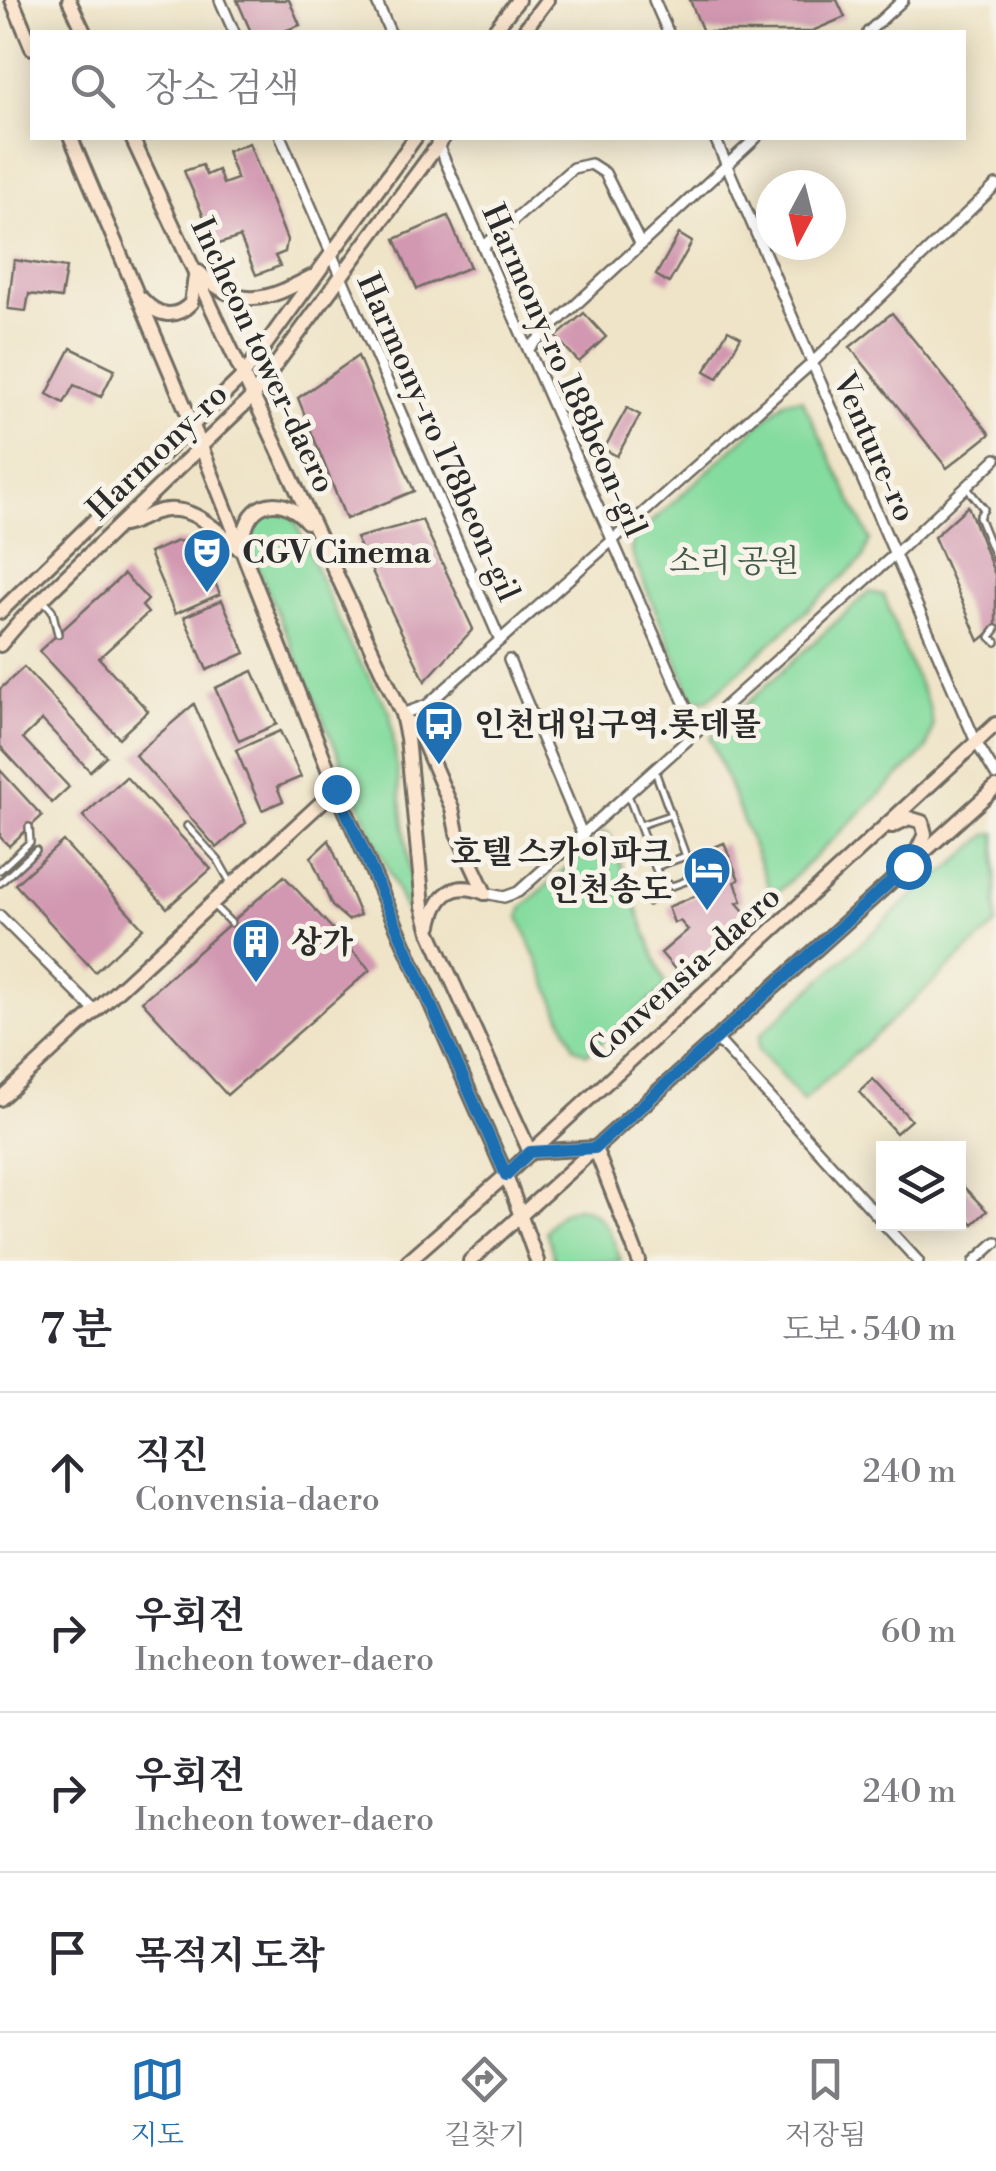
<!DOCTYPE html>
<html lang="ko">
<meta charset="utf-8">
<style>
:root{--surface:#fff;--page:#f7f7f7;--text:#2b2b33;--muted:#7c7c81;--line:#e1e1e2;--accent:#1f6fb2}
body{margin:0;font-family:"Libre Bodoni","Noto Serif KR",serif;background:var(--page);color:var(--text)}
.controls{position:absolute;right:30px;bottom:30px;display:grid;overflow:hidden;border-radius:0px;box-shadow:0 5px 25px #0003}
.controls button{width:90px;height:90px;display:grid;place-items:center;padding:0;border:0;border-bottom:2px solid var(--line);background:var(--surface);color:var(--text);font:50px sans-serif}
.compass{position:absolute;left:756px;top:170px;width:90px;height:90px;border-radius:50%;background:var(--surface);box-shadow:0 5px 25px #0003;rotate:187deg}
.stop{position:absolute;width:30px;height:30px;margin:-22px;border:8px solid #1f6fb2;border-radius:50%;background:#fff}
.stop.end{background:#1f6fb2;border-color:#fff;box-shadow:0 2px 10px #0008}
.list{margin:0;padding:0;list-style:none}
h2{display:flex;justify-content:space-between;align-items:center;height:130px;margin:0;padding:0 40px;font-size:42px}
h2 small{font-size:32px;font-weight:400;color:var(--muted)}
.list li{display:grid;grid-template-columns:65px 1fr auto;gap:30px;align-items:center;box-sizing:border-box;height:160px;padding:0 40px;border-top:2px solid var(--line)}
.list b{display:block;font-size:38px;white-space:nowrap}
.list p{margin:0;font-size:32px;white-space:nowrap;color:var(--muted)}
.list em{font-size:32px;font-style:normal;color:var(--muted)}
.icon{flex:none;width:55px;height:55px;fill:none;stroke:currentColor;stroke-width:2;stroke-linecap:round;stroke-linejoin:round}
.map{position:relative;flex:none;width:996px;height:1261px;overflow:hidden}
.search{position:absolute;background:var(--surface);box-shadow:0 5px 25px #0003;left:30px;right:30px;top:30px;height:110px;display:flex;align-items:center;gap:25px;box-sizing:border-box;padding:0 35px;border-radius:0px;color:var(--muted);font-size:38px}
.sheet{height:770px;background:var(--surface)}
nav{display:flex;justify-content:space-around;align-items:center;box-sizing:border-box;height:140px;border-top:2px solid var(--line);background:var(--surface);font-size:28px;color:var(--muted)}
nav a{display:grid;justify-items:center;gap:5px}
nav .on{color:var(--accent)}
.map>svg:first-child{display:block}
.green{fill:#85dc9f;stroke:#588465;stroke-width:2.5}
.building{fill:#d298b1}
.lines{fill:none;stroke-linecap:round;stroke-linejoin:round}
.lane-casing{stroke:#706c62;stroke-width:10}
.street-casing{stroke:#706c62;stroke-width:14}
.secondary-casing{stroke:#706c62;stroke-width:18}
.lane{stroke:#fff;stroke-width:5}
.street{stroke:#fff;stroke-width:9}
.secondary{stroke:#fbe5cf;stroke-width:12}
.route{stroke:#1f6fb2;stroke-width:12}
.labels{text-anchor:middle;stroke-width:10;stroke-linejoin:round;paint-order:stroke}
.street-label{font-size:32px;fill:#2b2b2b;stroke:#f7f3e8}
.poi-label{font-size:32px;font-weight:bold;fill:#2b2b2b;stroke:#f7f3e8;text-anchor:start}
.park-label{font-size:32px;fill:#425748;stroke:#f7f3e8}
</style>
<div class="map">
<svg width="996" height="1261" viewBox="0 0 996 1261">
<rect width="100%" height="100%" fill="#f7f3e8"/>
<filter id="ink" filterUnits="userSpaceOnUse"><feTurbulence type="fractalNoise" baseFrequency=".01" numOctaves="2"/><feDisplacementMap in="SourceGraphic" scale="20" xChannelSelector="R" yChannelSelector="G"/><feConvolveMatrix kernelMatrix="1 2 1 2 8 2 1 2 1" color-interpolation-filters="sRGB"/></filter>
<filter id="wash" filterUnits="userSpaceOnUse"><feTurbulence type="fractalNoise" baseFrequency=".0048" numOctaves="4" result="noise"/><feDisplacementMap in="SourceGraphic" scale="40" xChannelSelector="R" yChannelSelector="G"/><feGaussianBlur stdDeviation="2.25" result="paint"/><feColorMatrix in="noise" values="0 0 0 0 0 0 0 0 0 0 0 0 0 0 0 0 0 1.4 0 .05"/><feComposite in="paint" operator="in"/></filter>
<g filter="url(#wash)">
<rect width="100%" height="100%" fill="#efe4c8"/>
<g class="green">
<polygon points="802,399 870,539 863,559 708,700 693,699 631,552 633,539 786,400"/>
<polygon points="274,509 292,516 296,523 350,646 390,712 418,939 249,547 250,526 264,511"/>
<polygon points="869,592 884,595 905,653 929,706 933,726 926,750 773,897 710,737"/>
<polygon points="605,832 610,835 666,987 587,1054 574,1047 519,917 523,907"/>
<polygon points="996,833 996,925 803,1101 758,1049 760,1035 927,883 944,873 987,835"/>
<path d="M577,1207C606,1212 612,1237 621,1261H555L546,1231C554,1217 562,1211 577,1207Z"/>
</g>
<g id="blocks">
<g class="building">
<polygon points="237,0 289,0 300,25 282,32 251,32"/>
<polygon points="690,0 837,0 845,17 810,32 703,32"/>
<polygon points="249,143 287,240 285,252 275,256 280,266 256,275 240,237 216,245 184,171 202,165 206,175 218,170 223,184 237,179 227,151"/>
<polygon points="448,216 470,267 417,289 395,239"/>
<polygon points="679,234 692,242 669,283 656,275"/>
<polygon points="14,260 66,268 61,298 29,294 26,311 8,309"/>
<polygon points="584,313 606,337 579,362 556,337"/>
<polygon points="892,313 990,434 947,468 850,347"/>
<polygon points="728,330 741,337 718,378 705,371"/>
<polygon points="71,348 115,369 101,397 74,385 64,403 47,394"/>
<polygon points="358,356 414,491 346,519 298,398"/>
<polygon points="627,408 640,415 617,456 604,449"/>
<polygon points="968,506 996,577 996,627 979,641 934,537"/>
<polygon points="422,520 473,629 425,681 356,538"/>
<polygon points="177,541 194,543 201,550 220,594 175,614 149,553"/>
<polygon points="124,574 148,600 142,606 148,613 99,658 148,711 119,738 39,651"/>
<polygon points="222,600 245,653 207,670 184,617"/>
<polygon points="24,667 106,756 90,771 42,720 23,738 69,787 52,803 0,746 0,689"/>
<polygon points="253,671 277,724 239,741 215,688"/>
<polygon points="194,704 246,823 217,848 135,755"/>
<polygon points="280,731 301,777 277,787 283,801 262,810 236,750"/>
<polygon points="0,770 42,816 9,846 0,837"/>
<polygon points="126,777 211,869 167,908 83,816"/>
<polygon points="329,840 360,915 348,920 332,906 311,857"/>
<polygon points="63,841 143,928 95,972 15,884"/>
<polygon points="724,843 739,880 735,882 742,901 737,903 749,917 681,976 661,953 688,930 680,921 674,923 668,907 712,889 698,854"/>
<polygon points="284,876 370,970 227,1095 142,1001"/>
<polygon points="873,1079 911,1120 896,1133 859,1092"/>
<polygon points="958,1181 987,1211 973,1224 958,1209"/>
</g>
</g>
</g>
<g filter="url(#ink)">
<use href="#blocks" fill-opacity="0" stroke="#706c62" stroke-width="2.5"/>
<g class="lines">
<g class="lane-casing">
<g id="lane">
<polyline points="967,488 984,509 979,517 996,559"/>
<polyline points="44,601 52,610 58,634"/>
<polyline points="996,629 990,637 996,642"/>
<polyline points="655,771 696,884"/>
<polyline points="628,795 666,895"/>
<polyline points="640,825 670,815"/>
<polyline points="187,826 218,860 231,883"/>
<polyline points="655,867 686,856"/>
<polyline points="0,870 30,842 29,827"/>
<polyline points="661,880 672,886 686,881 690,871"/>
<polyline points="0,883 36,850"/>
<polyline points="648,902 648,884 659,877"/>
<polyline points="214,906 231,923"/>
</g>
</g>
<g class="street-casing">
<g id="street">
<polyline points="220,0 234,32"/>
<polyline points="376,0 390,32"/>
<polyline points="654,0 668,32"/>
<polyline points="868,32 903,0"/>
<polyline points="281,138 500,640"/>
<polyline points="435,138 697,732"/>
<polyline points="715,138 976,742 996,775"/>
<polyline points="483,247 573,168 591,164 605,173 641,245"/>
<polyline points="530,347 756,138"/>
<polyline points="509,660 583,836"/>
<polyline points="402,714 427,705 811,364 996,185"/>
<polyline points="485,893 504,897 518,892 895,554 996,459"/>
<polyline points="0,916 96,1012"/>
<polyline points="716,1038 884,1223"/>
<polyline points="884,1224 918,1261"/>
<polyline points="975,1261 996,1242"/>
</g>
</g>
<g class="secondary-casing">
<g id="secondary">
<polyline points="12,0 32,48"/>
<polyline points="69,0 84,32"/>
<polyline points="493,32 518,0"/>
<polyline points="523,32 547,0"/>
<polyline points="71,138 193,426 336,789 506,1175 537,1261"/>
<polyline points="132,138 402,714 407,738 423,906 430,932 530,1152 595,1148 639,1261"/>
<path d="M199,272C239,311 266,301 311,277"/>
<path d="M142,299C157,316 175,320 191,303L195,277"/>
<path d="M123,525C135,523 143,518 153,513C188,500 214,528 238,548"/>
<path d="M244,548C241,505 278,488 307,522"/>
<polyline points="0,612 243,376 415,138"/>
<polyline points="0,645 23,618 252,397 443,138"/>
<polyline points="403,716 422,739 452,808 457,833 485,893"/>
<polyline points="892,826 909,818 922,822 925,834 915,855"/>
<path d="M431,925C437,894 454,880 485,893"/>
<polyline points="0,1099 336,789"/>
<polyline points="408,1261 506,1175 996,724"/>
<polyline points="470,1261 996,787"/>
</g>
</g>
<use href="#lane" class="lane"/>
<use href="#street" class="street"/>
<use href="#secondary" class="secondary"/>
</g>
</g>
<g class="lines" filter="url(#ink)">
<polyline class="route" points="336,789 506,1175 530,1152 595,1148 908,866"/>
</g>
<defs>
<g id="theatre-pin" transform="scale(2.5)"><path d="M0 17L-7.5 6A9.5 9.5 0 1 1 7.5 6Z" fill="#1f6fb2" stroke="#f7f3e8"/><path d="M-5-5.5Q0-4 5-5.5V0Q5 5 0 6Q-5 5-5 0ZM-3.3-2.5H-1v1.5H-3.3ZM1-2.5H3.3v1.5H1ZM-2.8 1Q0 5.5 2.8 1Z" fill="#fff"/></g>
<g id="bus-pin" transform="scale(2.5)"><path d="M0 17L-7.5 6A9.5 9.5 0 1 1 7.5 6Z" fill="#1f6fb2" stroke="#f7f3e8"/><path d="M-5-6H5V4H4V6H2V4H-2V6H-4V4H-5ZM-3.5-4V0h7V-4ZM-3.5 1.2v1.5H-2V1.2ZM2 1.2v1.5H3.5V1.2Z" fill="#fff"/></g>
<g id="hotel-pin" transform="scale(2.5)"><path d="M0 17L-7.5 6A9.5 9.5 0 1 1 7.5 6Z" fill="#1f6fb2" stroke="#f7f3e8"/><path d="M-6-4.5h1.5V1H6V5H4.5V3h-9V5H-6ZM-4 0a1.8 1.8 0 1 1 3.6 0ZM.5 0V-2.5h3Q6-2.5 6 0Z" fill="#fff"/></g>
<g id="building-pin" transform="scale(2.5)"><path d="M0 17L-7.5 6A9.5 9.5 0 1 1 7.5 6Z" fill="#1f6fb2" stroke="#f7f3e8"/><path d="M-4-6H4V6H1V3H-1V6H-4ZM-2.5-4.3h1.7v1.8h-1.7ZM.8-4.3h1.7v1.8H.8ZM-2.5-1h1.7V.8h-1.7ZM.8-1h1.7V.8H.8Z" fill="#fff"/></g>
</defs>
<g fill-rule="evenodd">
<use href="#theatre-pin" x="207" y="552"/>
<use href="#bus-pin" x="439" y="724"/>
<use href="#hotel-pin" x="707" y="870"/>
<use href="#building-pin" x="256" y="942"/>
</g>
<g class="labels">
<g class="street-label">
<text transform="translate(264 355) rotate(65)" y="11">Incheon tower-daero</text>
<text transform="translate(565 370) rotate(66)" y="11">Harmony-ro 188beon-gil</text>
<text transform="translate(439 437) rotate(66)" y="11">Harmony-ro 178beon-gil</text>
<text transform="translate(875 447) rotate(66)" y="11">Venture-ro</text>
<text transform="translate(157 451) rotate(-44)" y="11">Harmony-ro</text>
<text transform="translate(684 973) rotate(-42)" y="11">Convensia-daero</text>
</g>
<g class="poi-label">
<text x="242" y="563">CGV Cinema</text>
<text x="474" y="735">인천대입구역.롯데몰</text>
<text x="672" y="863" text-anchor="end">호텔 스카이파크<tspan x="672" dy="37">인천송도</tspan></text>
<text x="291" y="953">상가</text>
</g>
<g class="park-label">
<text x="734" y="572">소리 공원</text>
</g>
</g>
</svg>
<div class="controls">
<button><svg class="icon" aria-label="layers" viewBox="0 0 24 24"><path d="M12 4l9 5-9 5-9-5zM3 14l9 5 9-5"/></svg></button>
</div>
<svg class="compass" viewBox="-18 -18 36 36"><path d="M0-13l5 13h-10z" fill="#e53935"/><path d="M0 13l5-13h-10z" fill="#7c7c81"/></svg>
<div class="stop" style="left:908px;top:866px"></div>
<div class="stop end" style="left:336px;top:789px"></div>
<div class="search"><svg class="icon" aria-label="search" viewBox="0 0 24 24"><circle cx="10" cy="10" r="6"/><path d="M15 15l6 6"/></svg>장소 검색</div>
</div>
<section class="sheet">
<h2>7 분<small>도보 · 540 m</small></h2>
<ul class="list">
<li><svg class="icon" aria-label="ahead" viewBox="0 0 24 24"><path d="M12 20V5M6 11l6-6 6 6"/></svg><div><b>직진</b><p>Convensia-daero</p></div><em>240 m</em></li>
<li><svg class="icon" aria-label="right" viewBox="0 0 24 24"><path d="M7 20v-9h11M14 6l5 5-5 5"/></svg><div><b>우회전</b><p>Incheon tower-daero</p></div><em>60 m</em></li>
<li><svg class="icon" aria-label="right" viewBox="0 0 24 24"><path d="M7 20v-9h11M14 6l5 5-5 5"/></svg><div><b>우회전</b><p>Incheon tower-daero</p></div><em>240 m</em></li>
<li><svg class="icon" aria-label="arrive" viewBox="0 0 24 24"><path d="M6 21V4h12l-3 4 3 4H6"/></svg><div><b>목적지 도착</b></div></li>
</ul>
</section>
<nav>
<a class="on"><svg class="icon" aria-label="map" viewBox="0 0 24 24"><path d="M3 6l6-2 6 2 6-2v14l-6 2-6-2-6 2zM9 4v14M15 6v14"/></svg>지도</a>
<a><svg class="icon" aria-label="directions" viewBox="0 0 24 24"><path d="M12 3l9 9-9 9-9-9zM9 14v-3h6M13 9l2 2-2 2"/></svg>길찾기</a>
<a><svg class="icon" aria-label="saved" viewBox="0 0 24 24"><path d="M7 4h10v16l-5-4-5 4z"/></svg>저장됨</a>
</nav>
